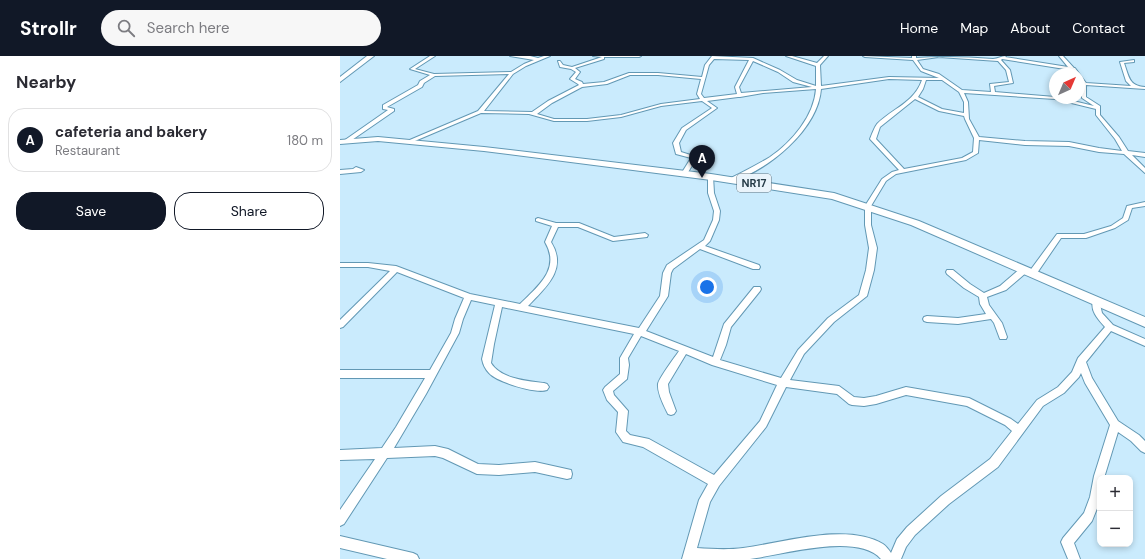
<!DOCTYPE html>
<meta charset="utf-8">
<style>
:root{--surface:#fff;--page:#f7f7f7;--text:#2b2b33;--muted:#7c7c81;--line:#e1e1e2;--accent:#111827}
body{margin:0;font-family:"DM Sans",sans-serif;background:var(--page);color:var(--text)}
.controls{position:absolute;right:12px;bottom:12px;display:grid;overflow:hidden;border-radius:8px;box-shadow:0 2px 6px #0003}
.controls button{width:36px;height:36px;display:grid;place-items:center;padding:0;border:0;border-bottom:1px solid var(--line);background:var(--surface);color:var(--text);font:20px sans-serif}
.compass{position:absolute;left:709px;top:12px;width:36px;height:36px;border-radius:50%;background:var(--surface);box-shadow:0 2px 6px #0003;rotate:44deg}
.you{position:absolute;left:367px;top:231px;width:14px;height:14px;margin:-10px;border:3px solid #fff;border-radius:50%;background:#1a73e8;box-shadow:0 0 0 6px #1a73e833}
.badge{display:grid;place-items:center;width:26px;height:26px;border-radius:50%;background:var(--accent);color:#fff;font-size:13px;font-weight:700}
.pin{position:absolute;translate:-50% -33px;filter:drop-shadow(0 1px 2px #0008)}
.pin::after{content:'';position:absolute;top:21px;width:14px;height:12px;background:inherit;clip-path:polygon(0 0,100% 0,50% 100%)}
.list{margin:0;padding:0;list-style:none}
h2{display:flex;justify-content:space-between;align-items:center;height:52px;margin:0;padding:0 16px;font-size:17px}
h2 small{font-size:13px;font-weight:400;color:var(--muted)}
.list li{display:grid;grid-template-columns:26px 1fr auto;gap:12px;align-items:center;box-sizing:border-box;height:64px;margin:0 8px 8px;padding:0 8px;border:1px solid var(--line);border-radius:16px}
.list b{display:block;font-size:15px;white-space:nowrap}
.list p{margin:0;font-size:13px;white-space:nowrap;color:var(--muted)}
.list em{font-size:13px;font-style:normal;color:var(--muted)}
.actions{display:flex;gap:8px;padding:12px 16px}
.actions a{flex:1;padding:9px 0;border:1px solid var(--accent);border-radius:16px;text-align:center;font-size:14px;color:var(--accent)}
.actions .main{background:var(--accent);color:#fff}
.icon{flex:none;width:22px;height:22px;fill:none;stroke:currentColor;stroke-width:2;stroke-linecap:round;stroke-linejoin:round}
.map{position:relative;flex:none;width:805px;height:503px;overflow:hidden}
header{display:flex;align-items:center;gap:24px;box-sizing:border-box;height:56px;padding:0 20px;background:var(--accent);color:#fff}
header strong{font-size:19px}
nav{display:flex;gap:22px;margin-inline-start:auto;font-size:14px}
.search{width:280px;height:36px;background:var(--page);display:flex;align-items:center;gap:10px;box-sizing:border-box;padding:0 14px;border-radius:22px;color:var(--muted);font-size:15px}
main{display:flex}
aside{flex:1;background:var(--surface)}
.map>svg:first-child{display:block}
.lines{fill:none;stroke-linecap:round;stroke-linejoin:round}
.street-casing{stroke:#6298b4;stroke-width:2}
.primary-casing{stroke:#6298b4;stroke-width:2}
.street{fill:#fff;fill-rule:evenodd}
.primary{fill:#fff;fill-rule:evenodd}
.labels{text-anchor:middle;stroke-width:3.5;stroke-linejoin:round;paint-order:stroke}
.shield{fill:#eaf4fb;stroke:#61737e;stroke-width:1}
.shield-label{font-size:11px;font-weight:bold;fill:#263c48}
</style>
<header>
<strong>Strollr</strong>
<div class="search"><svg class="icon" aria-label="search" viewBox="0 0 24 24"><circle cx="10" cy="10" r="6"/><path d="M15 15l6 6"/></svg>Search here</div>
<nav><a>Home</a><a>Map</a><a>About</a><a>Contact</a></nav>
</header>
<main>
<aside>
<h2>Nearby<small></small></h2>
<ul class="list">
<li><span class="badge">A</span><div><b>cafeteria and bakery</b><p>Restaurant</p></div><em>180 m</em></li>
</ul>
<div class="actions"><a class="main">Save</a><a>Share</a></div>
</aside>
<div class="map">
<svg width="805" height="503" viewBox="0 0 805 503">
<rect width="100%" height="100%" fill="#caebfd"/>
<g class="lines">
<g class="street-casing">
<g id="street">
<path d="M90,0H95L75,13L94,18L171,16L184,8L194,4L170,0H190L198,2L204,0H210L186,10L173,18L144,55L192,56L208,45L239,29L238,28L230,23L236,16L231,13L220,11L218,5H220L223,9L232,11L262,1L253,0H301L299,1H264V3L235,12L240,16L235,23L242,26L243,28L264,26L289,17H318L362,21L365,9L372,0L413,2L440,14L457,24L476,30V10L446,0H452L477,7L484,0H488L480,9L481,30L549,21L599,22L581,15L573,4L525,1L523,0L572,2V0H576V2C602,0 627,1 653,3C658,3 661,0 666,0L665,1L728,11L719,0H723L734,12H735L746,27L791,30L786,25L780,6L794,4V6L784,7C789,21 789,30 805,31V33L746,29V41L760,50V59L779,81L788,95L805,97V101L792,99L805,112V117L784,98L759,96L729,90L685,89L639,84L638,97L626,104L556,118L546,125L531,150V169L537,192L534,214L527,240L494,266L464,298L450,324L499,330L514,341L524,342L536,340L566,331L629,342L671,363L678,368L697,344L718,331L732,316L738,302L765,271C758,263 750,255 753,244H759L762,257L773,269L805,283V290L771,275L746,306L752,322L778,365L799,379L805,385V397L801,395L791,385L778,376L764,422H760V445L752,465L734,487L740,503H728L721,486L723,482L744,457L750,441L754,420L770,369L745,327L741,317L739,321L724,337L703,350L658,411L609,448L575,479L566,491L561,503H541C517,476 442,499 410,503C388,503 364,503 342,503L359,444L368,428L303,391L283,386L276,376L278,356L267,344L263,334L265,331L280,318V302L294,278L162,251L154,288L151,307C161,323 187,325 204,327L207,328L209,331L207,334C196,338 157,326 149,317C145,313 143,308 142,303L155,249L131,244L123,263L119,277L86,338L54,392L95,390L108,393L138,408L159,409L195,406L231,414L232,418L231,422L227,423L195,416L159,419L137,418L103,402L95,400L47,402L4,468L0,470V454L35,403L0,404V394L42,392L56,371L85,322H0V314H90L111,277L115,263L124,242L57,216L3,271L0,272V264L50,215L28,211H0V207H28L56,210L130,238L180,248C198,230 221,213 205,186L212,170L196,165V163L198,162L216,167H239L274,181L305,177L308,179L307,181L273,185L238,171H218L211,186C228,213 206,231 188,250L299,272L320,240L323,217L327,209L364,184L373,164L374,155L368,137V121L371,119L373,120L374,137L380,155L379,164L370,185L365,190L419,209L420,211L419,213H413L360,193L333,213L331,217L328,240L306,275L373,301L384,268L414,231H420L421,233L420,235L391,271L386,289L380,304L441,322L458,294L488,262L519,239L526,214L529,192L525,169V150L542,123L552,116L559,114L530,83C532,78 534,72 537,68C553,52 574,47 582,24L549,23L481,33C478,74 428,114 391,126L389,125V123C403,116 417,109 430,101C452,86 474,60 476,33L423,37L400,41H398L367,45L377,52L346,74L339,87L341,96L357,101L347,118L344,120L341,118L351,102L336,98L333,87L342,72L372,52L362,45L321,50L281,61L247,65H214L189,58L141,57L70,87L65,86L138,55L169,18L95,20L84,27L82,31L47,51L54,53V55L9,86H5V84L48,54L43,53V49L78,29L80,25L90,19L70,13ZM599,1L658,5L666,14L669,26L650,28L651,36L622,34L599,18L583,13L577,4ZM374,3L409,4L395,31L397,38L364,42L361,38L369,9ZM662,3L731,14L735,18H739V23L742,26V42L754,50L721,42H715V41L655,36L654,30L673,27L670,14L661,4ZM413,5L438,16L453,26L472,31L401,37L399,31ZM290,19H318L361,23L357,38L360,43L321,48L281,59L247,63H214L197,58L212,47L242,31L267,28ZM586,24H602L619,36L624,46V57L602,53L578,41L583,33ZM624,37L715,43L756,53V59L775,83L782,95L759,92L729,86L685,85L639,81L629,63L628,46ZM575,43L599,55L624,60L625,63L634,82L633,96L622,102L564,113L536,83L540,71ZM301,280L339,295C335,301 319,322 318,328C317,337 324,350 328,358L331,359L334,358L336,355L329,336L328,328L346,298L372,309L437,329L420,365L374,419L309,383L290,379L286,375L288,355L274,339L273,335L287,323L289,309L288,302ZM446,331L497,338L509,348L512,349L524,350L536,348L566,339L627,350L665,369L672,375L650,403L601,440L567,471L557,483L551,497C549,494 546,490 543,488C507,466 442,487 403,492C388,494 372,493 357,492L370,446L379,430L426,371Z"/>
<polygon points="16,111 24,114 21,116 0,118 0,114 13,113"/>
<polygon points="805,146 805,150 792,152 788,164 775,172 746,182 721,182 695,220 689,220 688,218 689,216 717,178 744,178 771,170 783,162 787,150"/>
<polygon points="684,211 687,212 688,214 687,216 666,234 647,241 649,249 662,267 667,281 666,283 660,283 654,267 651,263 618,268 587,266 584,265 583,263 584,261 587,260 618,262 646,258 640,248 639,241 624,232 607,218 606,216 607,214 613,214 630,228 644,237 660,230 681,212"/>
<polygon points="0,480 73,497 77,499 79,503 47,503 0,492"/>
</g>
</g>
<g class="primary-casing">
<g id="primary">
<polygon points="27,0 34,0 0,26 0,21"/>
<polygon points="38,81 144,91 371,118 494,137 579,165 805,261 805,271 571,169 492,143 371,124 144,95 38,85 0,88 0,84"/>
</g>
</g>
<use href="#street" class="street"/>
<use href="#primary" class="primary"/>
</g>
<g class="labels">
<rect class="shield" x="397" y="118" width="34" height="18" rx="3"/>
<g class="shield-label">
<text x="414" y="131">NR17</text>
</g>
</g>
</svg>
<div class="controls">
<button>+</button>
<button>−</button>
</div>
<svg class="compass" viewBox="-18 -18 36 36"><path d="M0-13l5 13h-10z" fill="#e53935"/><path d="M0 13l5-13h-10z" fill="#7c7c81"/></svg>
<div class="you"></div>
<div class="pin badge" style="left:362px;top:122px">A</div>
</div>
</main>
